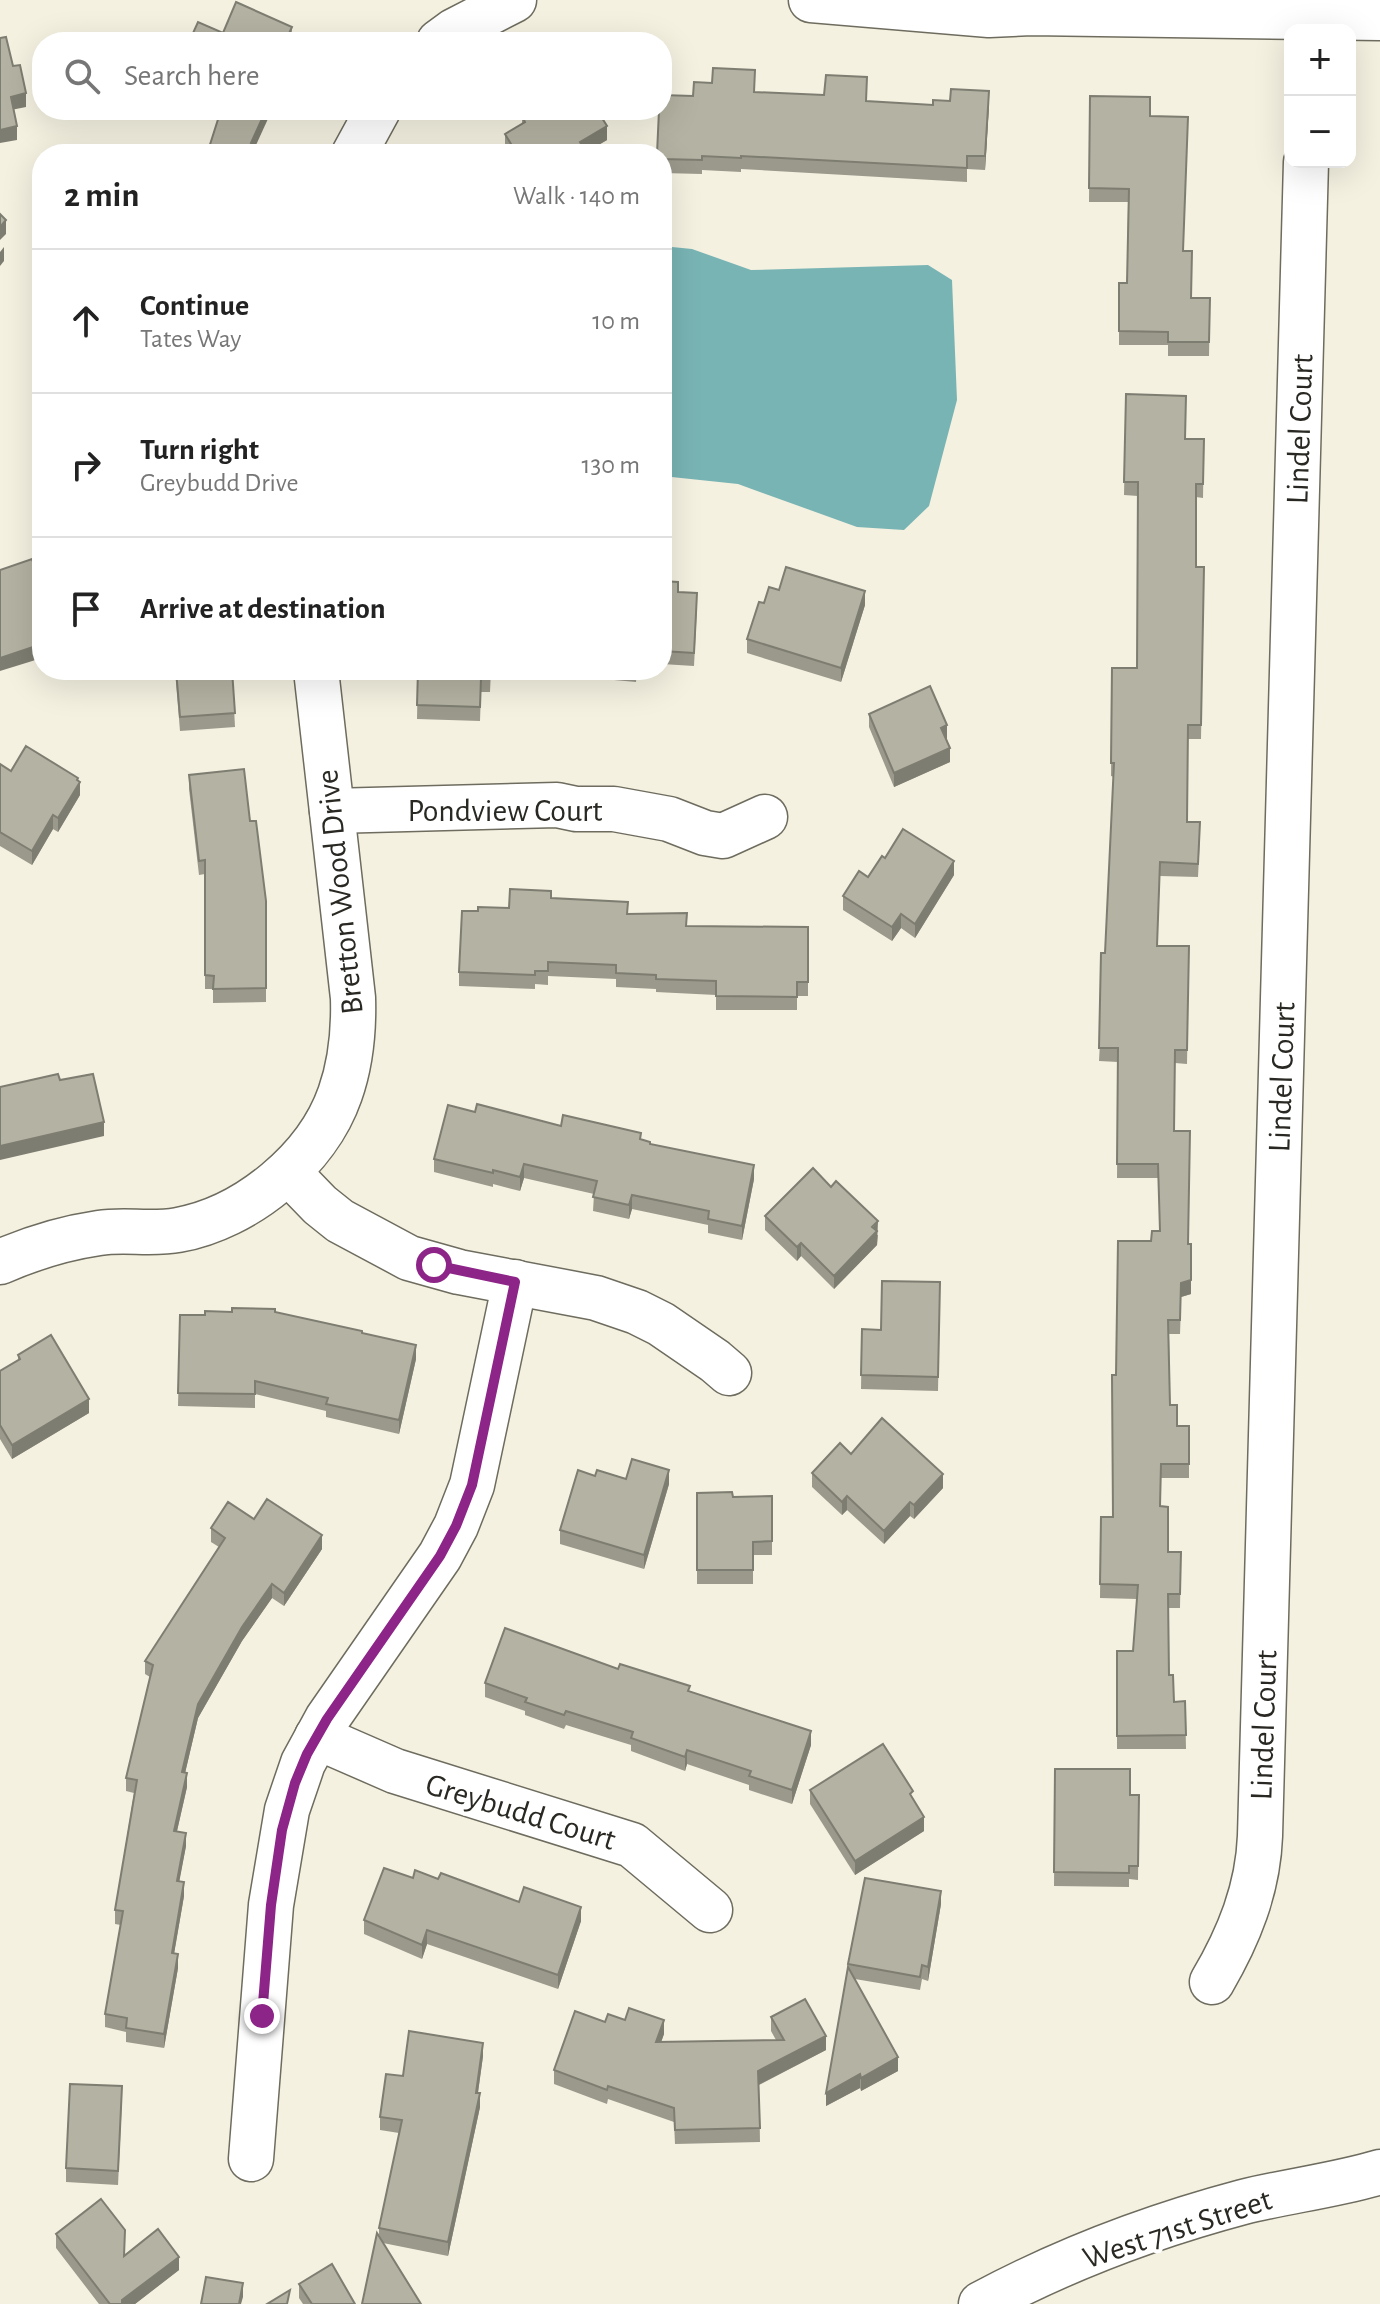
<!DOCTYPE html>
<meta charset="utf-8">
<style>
:root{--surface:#fff;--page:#f6f6f6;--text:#222;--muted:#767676;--line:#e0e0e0}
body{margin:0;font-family:"Alegreya Sans",sans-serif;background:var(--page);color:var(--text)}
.controls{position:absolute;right:24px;top:24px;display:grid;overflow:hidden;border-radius:16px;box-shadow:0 8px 32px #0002}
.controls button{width:72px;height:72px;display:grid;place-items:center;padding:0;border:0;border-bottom:2px solid var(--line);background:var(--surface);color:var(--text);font:40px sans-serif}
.stop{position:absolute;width:24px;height:24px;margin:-18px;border:6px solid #8d2488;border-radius:50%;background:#fff}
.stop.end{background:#8d2488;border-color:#fff;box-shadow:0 2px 8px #0008}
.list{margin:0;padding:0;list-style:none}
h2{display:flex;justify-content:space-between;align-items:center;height:104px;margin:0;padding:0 32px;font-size:34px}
h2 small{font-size:26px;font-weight:400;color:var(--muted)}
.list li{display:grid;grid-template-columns:52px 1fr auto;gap:24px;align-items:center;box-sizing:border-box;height:144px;padding:0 32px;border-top:2px solid var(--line)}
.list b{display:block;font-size:30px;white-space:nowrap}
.list p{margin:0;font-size:26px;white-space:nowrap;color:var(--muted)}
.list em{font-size:26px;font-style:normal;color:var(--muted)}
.icon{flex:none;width:44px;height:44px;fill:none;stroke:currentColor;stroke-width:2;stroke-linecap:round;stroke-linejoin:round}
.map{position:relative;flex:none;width:1380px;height:2304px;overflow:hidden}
.search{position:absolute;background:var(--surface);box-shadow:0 8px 32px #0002;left:32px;top:32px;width:640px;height:88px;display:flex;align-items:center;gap:20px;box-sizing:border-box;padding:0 28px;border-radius:32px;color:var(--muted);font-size:30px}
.panel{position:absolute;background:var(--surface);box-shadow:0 8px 32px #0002;left:32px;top:144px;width:640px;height:536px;border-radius:32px}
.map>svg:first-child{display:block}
.water{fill:#79b4b4}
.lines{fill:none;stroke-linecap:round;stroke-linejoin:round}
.minor-casing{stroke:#6e6c5e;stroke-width:47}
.major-casing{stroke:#6e6c5e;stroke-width:47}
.minor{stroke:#fff;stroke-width:44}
.major{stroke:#fff;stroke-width:44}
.wall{fill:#9b998b}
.shaded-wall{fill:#7e7d71}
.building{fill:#b4b2a2;stroke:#7e7d71;stroke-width:2}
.route{stroke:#8d2488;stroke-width:10}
.labels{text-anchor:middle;stroke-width:8;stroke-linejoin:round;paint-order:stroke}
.street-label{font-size:32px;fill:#292823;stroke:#fff}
</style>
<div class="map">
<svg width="1380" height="2304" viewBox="0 0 1380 2304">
<rect width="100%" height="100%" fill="#f4f1e1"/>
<polygon class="water" points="662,246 692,249 751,270 928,265 952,280 957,400 929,506 904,530 857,527 738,484 662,476"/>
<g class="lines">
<g class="minor-casing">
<g id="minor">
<polyline points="811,0 989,15 1031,13 1380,18"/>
<polyline points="439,42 454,31 514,0"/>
<polyline points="354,154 378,110"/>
<polyline points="332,811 557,805 576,809 614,809 669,819 705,833 723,836 765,817"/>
<polyline points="288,1172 320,1205 340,1221 409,1258 459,1272 596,1298 637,1312 661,1324 715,1361 729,1373"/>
<path d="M0,1262C32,1248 65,1238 99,1233C125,1229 152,1235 178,1230C246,1218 317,1160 340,1094C351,1063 354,1032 353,998L316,670"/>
<polyline points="317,1737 395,1771 632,1845 710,1910"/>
<path d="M1212,1982C1239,1936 1258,1889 1260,1836L1306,162"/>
<polyline points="251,2159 271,1905 287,1810 303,1763 327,1719 440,1556 456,1526 472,1485 515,1282"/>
</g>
</g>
<g class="major-casing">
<path id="major" d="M981,2304C1063,2260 1153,2226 1243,2202C1287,2191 1337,2185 1380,2172"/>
</g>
<use href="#minor" class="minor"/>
<use href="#major" class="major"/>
</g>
<g class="wall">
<polygon points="712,83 755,92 867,101 933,105 989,105 985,170 967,169 967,182 741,169 741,172 702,170 702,174 662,173 662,154 693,96"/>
<polygon points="1090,96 1150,116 1184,251 1191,298 1210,298 1209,356 1168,356 1168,345 1119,345 1119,283 1127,283 1128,202 1089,202"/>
<polygon points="522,116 607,140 583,154 509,154 505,148 505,134 522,124"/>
<polygon points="1126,394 1185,439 1204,439 1203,498 1196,497 1196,567 1204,567 1201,739 1188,739 1187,822 1200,836 1198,877 1160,876 1157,946 1189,946 1187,1064 1175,1063 1174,1131 1189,1244 1191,1244 1191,1294 1181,1297 1180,1334 1169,1334 1170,1405 1177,1426 1189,1426 1189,1478 1161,1478 1161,1506 1168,1552 1181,1552 1180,1608 1168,1608 1169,1675 1174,1702 1185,1701 1186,1749 1117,1749 1117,1651 1133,1651 1137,1599 1100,1598 1101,1517 1113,1517 1116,1375 1151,1241 1160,1231 1158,1178 1117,1178 1118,1062 1099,1061 1114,777 1111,776 1112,668 1137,668 1138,496 1124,495"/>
<polygon points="662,581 697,607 694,666 662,664"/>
<polygon points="779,590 865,605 841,682 747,653 747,639 764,603"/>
<polygon points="175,670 232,670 235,727 180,731"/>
<polygon points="418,670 491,670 490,692 481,692 480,721 417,719"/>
<polygon points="603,670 637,670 636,682 603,679"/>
<polygon points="869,714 947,739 950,762 894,787 869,727"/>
<polygon points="0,764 11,771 78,780 80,795 58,832 53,829 32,865 0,846"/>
<polygon points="189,775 250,821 266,901 266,1002 213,1003 213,989 205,989 205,874 199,875 189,789"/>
<polygon points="954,875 915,938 901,928 892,941 843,910 843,896 868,877"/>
<polygon points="551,898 687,926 808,927 808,996 797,996 797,1010 716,1010 716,995 656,992 656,989 616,987 616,979 548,976 548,985 535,984 535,989 459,986 459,972 478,911 509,908"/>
<polygon points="475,1112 641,1140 650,1144 754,1179 742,1240 708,1233 708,1225 632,1209 629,1219 593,1211 594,1194 524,1178 520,1191 493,1184 493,1187 434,1172 434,1159"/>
<polygon points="765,1216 878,1235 877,1245 834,1289 801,1256 797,1261 765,1230"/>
<polygon points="940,1282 938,1391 861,1389 862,1329 881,1330"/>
<polygon points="232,1312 275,1312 362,1333 416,1359 399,1434 326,1417 326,1411 255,1394 255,1408 178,1406 180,1315 205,1315"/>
<polygon points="18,1355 89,1413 12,1459 0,1439 0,1371 18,1360"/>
<polygon points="851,1454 943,1488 914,1519 910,1516 884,1544 847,1510 842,1515 812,1487 812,1473"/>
<polygon points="595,1476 669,1484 644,1569 560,1544 560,1530"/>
<polygon points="697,1493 733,1497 772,1496 772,1555 753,1555 753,1584 697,1584"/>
<polygon points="254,1519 322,1549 284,1606 272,1598 242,1641 198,1718 185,1773 187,1787 177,1831 186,1846 179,1881 184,1896 174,1953 178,1968 164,2048 126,2042 126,2032 105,2027 105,2014 121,1925 115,1924 115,1910 134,1793 126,1791 126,1778 150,1677 145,1674 145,1661 219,1547 211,1542 211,1528"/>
<polygon points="618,1669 690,1691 811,1745 792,1804 749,1790 749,1785 687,1764 685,1771 631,1751 631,1745 566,1725 564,1729 525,1715 525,1711 485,1697 485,1683"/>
<polygon points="1055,1769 1130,1795 1139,1795 1138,1880 1129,1879 1129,1887 1054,1886"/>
<polygon points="810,1790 913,1800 924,1831 855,1875 810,1804"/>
<polygon points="413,1878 438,1879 581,1921 558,1989 427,1944 422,1959 364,1934 364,1920"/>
<polygon points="941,1904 928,1981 922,1979 920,1990 855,1979 898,2071 861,2091 860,2088 826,2106 848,1964"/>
<polygon points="771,2017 826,2050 759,2085 760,2142 675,2144 674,2122 608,2099 607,2104 554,2084 554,2070 605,2022 664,2034 661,2042 776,2040 771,2031"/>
<polygon points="483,2056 478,2093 480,2107 448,2256 383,2243 379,2235 379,2228 399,2133 380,2130 380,2117 403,2076"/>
<polygon points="122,2100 118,2185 66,2182 66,2168"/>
<polygon points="56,2234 124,2256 179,2270 135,2304 99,2304 56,2248"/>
<polygon points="299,2284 355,2304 303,2304 299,2298"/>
</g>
<g class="shaded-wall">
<polygon points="292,27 291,42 285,42"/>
<polygon points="989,91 989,105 985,170 985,156"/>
<polygon points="26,93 26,107 11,110 11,97"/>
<polygon points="266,110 272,110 252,154 251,143"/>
<polygon points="17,126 17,140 0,143 0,130"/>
<polygon points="607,126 607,140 583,154 572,154 580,142"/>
<polygon points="6,220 6,234 0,240 0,227"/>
<polygon points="4,247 4,261 0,266 0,252"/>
<polygon points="865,591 865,605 841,682 841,668"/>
<polygon points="42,632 42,658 0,671 0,658"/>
<polygon points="947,725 947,739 941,742 941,728"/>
<polygon points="950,748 950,762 894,787 894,773"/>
<polygon points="78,778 78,785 80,782 80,795 58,832 58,818"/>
<polygon points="53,815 53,829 32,865 32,851"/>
<polygon points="954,861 954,875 915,938 915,924"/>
<polygon points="901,914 901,928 892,941 892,927"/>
<polygon points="104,1122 104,1136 0,1160 0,1146"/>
<polygon points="524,1164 524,1178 520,1191 520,1177"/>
<polygon points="754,1165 754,1179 742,1240 742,1226"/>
<polygon points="632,1195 632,1209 629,1219 629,1205"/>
<polygon points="878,1221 877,1245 834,1289 834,1276"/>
<polygon points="801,1243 801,1256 797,1261 797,1247"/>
<polygon points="1191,1280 1191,1294 1181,1297 1180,1334 1181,1283"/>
<polygon points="416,1345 416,1359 399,1434 399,1420"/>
<polygon points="89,1399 89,1413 12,1459 12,1445"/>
<polygon points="669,1470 669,1484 644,1569 644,1555"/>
<polygon points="943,1474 943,1488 914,1519 914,1505"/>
<polygon points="847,1496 847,1510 842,1515 842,1502"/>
<polygon points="910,1502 910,1516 884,1544 884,1531"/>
<polygon points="322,1535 322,1549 284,1606 284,1593"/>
<polygon points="272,1584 272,1598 242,1641 198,1718 182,1786 182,1772 198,1704 242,1627"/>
<polygon points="811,1731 811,1745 792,1804 792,1790"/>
<polygon points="687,1750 687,1764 685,1771 685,1757"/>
<polygon points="187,1773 187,1787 174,1844 174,1831"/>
<polygon points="924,1817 924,1831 855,1875 855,1861"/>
<polygon points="186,1833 186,1846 177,1894 177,1881"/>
<polygon points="184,1882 184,1896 172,1966 172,1953"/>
<polygon points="941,1891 941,1904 928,1981 928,1967"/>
<polygon points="581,1907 581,1921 558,1989 558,1975"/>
<polygon points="427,1930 427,1944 422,1959 422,1945"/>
<polygon points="178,1954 178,1968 164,2048 164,2034"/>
<polygon points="664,2020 664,2034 656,2056 656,2042"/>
<polygon points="826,2036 826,2050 758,2085 758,2071"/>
<polygon points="483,2043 483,2056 476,2106 476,2093"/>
<polygon points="898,2057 898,2071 861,2091 861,2078"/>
<polygon points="860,2074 860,2088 826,2106 826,2093"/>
<polygon points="480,2093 480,2107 448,2256 448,2242"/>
<polygon points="179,2257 179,2270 135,2304 122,2304 122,2300"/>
<polygon points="243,2283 243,2297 241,2304 239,2304"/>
</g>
<g class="building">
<polygon points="236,2 292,27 285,42 189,42 198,22 223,33"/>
<polygon points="6,37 13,66 20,65 26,93 11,97 17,126 0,130 0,38"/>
<polygon points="713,68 755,70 754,92 824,95 826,75 867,77 866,101 933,105 933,100 950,101 951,89 989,91 985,156 967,156 967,168 741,156 741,158 702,156 702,160 662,159 662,154 657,154 659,110 662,110 662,95 693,96 694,82 712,83"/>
<polygon points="1090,96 1150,97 1150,116 1188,117 1183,251 1192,251 1191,298 1210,298 1209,342 1168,342 1168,332 1119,331 1119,283 1127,283 1129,189 1089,188"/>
<polygon points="221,110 266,110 251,143 267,149 265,154 207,154"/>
<polygon points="533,110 597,110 607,126 580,142 583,147 572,154 517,154 505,134 525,122 522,116"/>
<polygon points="0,214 6,220 0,227"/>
<polygon points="1126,394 1186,396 1185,439 1204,439 1203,484 1196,484 1196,567 1204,567 1201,725 1188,725 1187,822 1200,822 1198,864 1160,862 1157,946 1189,946 1187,1050 1175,1050 1174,1131 1190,1131 1188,1244 1191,1244 1191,1280 1181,1283 1180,1320 1168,1320 1170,1405 1177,1405 1177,1426 1189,1426 1189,1464 1161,1464 1160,1506 1168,1507 1168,1552 1181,1552 1180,1594 1168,1594 1169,1675 1173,1675 1174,1702 1185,1701 1186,1735 1117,1736 1117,1651 1133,1651 1138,1585 1100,1584 1101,1517 1113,1517 1112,1375 1116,1375 1118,1241 1151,1241 1152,1231 1160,1231 1158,1164 1117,1164 1118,1048 1099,1048 1101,953 1105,953 1114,763 1111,763 1112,668 1137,668 1138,482 1124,482"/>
<polygon points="32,559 42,589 42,632 39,633 42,644 0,658 0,570"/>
<polygon points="786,567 865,591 841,668 747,639 759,602 764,603 769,587 779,590"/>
<polygon points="662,581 678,582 678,592 697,593 694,653 662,651"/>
<polygon points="176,670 232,670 235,713 180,717"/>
<polygon points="418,670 490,670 490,678 481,678 480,707 417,705"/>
<polygon points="930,686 947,725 941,728 950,748 894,773 869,714"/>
<polygon points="26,746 78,778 77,780 80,782 58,818 53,815 32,851 0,832 0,764 11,771"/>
<polygon points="244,769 250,821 256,821 266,901 266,988 213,989 214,976 205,975 205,860 199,861 189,775"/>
<polygon points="903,829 954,861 915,924 901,914 892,927 843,896 859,871 868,877 882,856 885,858"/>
<polygon points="510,889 551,891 551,898 628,902 627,914 687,913 686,926 808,927 808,982 797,982 797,997 716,996 716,981 656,979 656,975 616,973 616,965 548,962 548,971 535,971 535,975 459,972 462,911 478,911 478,907 509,908"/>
<polygon points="58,1074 60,1080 93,1074 104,1122 0,1146 0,1087"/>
<polygon points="477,1104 561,1126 563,1115 641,1133 640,1139 650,1142 650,1144 754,1165 742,1226 708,1219 709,1211 632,1195 629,1205 593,1197 597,1181 524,1164 520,1177 493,1170 493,1173 434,1159 448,1105 475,1112"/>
<polygon points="813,1168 831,1187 836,1181 878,1221 872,1227 877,1231 834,1276 801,1243 797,1247 765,1216"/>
<polygon points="882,1281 940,1282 938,1377 861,1375 862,1329 881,1330"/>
<polygon points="232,1308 275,1309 275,1312 362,1331 362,1333 416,1345 399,1420 326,1404 328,1398 255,1381 255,1394 178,1393 180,1315 205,1315 205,1311 232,1312"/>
<polygon points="51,1335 89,1399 12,1445 0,1425 0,1371 20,1359 18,1355"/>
<polygon points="882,1418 943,1474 914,1505 910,1502 884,1531 847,1496 842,1502 812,1473 840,1443 851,1454"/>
<polygon points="632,1459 669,1470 644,1555 560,1530 578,1470 595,1476 597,1470 626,1479"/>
<polygon points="732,1492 733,1497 772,1496 772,1541 753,1542 753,1570 697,1570 697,1493"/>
<polygon points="267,1499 322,1535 284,1593 272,1584 242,1627 198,1704 182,1772 187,1773 174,1831 186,1833 177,1881 184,1882 172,1953 178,1954 164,2034 126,2028 127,2018 105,2014 123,1911 115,1910 137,1780 126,1778 153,1665 145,1661 225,1538 211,1528 228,1502 254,1519"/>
<polygon points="505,1628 618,1669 620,1664 690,1686 688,1691 811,1731 792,1790 749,1776 751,1771 687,1750 685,1757 631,1738 633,1732 566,1711 564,1715 525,1702 527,1698 485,1683"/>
<polygon points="883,1744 913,1791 910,1794 924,1817 855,1861 810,1790"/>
<polygon points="1055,1769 1130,1769 1130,1795 1139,1795 1138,1866 1129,1866 1129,1873 1054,1872"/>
<polygon points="384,1868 413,1878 415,1870 438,1879 441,1873 519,1902 524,1887 581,1907 558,1975 427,1930 422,1945 364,1920"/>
<polygon points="865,1878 941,1891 928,1967 922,1965 920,1977 848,1964"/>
<polygon points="848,1967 898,2057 861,2078 860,2074 826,2093"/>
<polygon points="805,1999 826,2036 758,2071 760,2128 675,2130 674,2108 608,2086 607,2090 554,2070 575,2011 605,2022 608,2014 625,2020 629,2008 664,2020 656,2042 784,2040 771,2017"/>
<polygon points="409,2031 483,2043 476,2093 480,2093 448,2242 379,2228 402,2120 380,2117 386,2074 403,2076"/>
<polygon points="70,2084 122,2086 118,2171 66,2168"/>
<polygon points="101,2199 125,2230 124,2256 158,2229 179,2257 122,2300 122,2304 110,2304 56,2234"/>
<polygon points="377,2233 421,2304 362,2304"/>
<polygon points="332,2264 355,2304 312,2304 299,2284"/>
<polygon points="206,2277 243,2283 239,2304 201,2304"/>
<polygon points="290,2290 287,2304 267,2304"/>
</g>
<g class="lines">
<polyline class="route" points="262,2016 271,1905 282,1830 295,1783 307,1754 327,1719 440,1556 456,1526 472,1485 515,1282 434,1265"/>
</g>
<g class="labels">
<g class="street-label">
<text transform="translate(1299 429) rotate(-88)" y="11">Lindel Court</text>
<text x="505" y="821">Pondview Court</text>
<text transform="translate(339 892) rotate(-96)" y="11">Bretton Wood Drive</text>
<text transform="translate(1281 1077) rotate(-88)" y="11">Lindel Court</text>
<text transform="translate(1263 1725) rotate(-88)" y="11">Lindel Court</text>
<text transform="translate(521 1811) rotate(17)" y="11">Greybudd Court</text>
<text transform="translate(1177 2228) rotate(-18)" y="11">West 71st Street</text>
</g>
</g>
</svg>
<div class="controls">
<button>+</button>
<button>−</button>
</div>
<div class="stop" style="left:434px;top:1265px"></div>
<div class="stop end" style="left:262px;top:2016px"></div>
<div class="search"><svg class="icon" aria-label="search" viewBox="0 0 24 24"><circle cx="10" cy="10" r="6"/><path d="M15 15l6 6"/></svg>Search here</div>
<section class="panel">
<h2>2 min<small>Walk · 140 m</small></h2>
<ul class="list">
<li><svg class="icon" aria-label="ahead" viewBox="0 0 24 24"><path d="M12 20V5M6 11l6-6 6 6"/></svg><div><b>Continue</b><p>Tates Way</p></div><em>10 m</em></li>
<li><svg class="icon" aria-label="right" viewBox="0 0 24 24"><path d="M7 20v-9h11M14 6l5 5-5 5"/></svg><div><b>Turn right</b><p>Greybudd Drive</p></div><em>130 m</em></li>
<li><svg class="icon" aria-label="arrive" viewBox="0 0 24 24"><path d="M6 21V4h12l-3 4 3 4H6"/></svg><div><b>Arrive at destination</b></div></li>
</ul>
</section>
</div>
